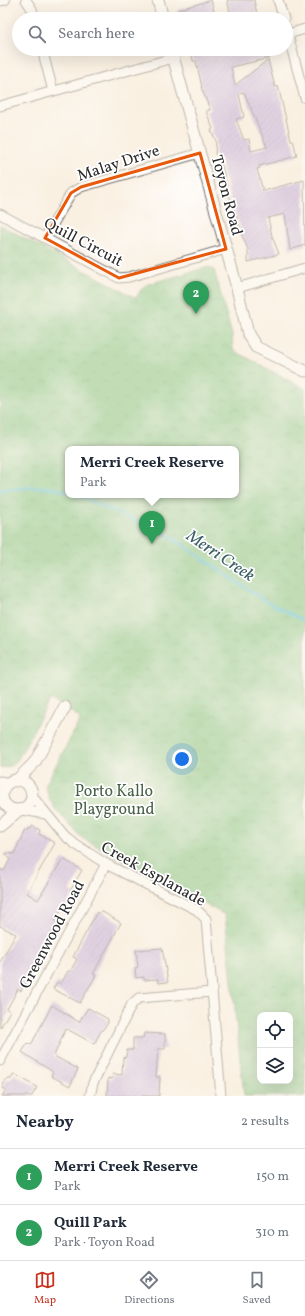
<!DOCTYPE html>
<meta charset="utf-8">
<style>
:root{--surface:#fff;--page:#f6f6f7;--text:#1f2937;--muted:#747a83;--line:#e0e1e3;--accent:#c8321e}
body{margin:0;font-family:Vollkorn,serif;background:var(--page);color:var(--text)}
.controls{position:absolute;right:12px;bottom:12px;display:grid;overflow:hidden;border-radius:8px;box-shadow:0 4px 16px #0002}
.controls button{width:36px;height:36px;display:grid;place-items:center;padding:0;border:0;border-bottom:1px solid var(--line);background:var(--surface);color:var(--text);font:20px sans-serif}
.you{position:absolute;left:182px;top:759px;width:14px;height:14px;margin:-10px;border:3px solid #fff;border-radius:50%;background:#1a73e8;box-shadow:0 0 0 6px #1a73e833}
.badge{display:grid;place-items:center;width:26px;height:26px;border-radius:50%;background:var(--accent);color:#fff;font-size:13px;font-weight:700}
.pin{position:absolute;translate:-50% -33px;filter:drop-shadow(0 1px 2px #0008)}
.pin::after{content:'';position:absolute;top:21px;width:14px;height:12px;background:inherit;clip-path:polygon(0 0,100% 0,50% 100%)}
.popup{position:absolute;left:65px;top:446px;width:174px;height:52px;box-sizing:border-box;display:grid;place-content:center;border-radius:8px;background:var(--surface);filter:drop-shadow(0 1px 3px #0005);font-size:13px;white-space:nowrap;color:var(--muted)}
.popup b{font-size:15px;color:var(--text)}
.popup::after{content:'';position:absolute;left:50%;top:100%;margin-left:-8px;border:8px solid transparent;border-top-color:var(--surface)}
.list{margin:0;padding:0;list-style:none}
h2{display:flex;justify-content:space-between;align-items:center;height:52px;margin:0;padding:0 16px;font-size:17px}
h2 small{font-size:13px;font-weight:400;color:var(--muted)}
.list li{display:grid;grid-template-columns:26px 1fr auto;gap:12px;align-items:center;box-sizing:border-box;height:56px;padding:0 16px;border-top:1px solid var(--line)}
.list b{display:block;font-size:15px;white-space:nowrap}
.list p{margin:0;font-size:13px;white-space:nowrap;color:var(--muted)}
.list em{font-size:13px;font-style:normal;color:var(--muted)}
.icon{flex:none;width:22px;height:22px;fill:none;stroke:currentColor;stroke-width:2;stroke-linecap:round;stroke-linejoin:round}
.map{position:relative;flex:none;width:305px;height:1096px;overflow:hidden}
.search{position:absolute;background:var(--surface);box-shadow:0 4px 16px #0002;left:12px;right:12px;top:12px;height:44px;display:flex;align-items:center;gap:10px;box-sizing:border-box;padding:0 14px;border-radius:22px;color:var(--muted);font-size:15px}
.sheet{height:164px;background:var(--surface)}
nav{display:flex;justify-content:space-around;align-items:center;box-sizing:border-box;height:56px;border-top:1px solid var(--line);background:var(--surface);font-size:11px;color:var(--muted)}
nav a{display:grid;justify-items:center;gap:2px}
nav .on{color:var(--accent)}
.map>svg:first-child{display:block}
.park{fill:url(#park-crowns);stroke:#557856;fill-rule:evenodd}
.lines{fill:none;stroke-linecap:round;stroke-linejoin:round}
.stream{stroke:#56c0d2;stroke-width:3}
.building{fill:url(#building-hatch);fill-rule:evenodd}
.minor-casing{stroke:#73706b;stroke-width:11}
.tertiary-casing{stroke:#73706b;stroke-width:13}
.minor{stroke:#fff;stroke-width:9}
.tertiary{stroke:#fff;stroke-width:11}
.marked{fill:none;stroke:#e8590c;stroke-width:3;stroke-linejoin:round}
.labels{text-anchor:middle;stroke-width:3.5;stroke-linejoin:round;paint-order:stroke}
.street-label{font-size:16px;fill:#2b2b2b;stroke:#fff}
.park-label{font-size:16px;fill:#486149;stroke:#fff}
.water-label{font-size:17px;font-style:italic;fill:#3a5f65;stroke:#fff}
</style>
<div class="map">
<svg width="305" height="1096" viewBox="0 0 305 1096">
<defs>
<pattern id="park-crowns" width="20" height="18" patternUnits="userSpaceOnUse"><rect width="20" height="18" fill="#7fc682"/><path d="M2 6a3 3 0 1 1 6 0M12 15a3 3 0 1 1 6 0" fill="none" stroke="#68a16b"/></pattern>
<pattern id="building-hatch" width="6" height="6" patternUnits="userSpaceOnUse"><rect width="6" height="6" fill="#c2abe1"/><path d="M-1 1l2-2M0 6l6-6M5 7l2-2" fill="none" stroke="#9e8bb7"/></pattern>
</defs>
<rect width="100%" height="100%" fill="#fff"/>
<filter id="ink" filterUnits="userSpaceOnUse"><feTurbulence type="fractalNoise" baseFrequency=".025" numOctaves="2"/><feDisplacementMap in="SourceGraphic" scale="8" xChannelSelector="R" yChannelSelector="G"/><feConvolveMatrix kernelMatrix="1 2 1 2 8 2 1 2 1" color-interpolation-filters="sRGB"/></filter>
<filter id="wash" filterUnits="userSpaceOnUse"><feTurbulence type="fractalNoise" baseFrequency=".012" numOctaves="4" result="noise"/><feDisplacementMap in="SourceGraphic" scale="16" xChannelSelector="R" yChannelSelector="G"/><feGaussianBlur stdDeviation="0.9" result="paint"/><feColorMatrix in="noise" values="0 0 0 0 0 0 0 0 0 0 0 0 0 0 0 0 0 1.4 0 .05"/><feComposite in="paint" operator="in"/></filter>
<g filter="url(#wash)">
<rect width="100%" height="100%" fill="#faf0e2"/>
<path class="park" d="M0,225L136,298L142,288L148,284L209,267L214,270L232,335L233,350L305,389V1096H244L225,915L82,838L55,809L50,800L45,786L80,720L79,717L50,699L18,759L13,765L0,768ZM68,449H236V495H68ZM260,1015H290V1081H260Z"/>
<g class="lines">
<g class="stream">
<path d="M0,490C24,488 45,484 68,492"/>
<polyline points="77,495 168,535 265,601 305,621"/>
</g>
</g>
<g id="blocks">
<g class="building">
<polygon points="211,0 216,19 179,19 177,10"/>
<polygon points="227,0 254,0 258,19 230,19 227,13 230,12"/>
<path d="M191,49H227L228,52L240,49H268L270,58L231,67L235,85L268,60L275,87L278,86L291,140H293L297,156L259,166L260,168L257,169L263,191L304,180L305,245L290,250L285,214L268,218L272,236L279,254L248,262V249L239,229H241L227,189H228L220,159L215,154L216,141L211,130L213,129L206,111L210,110L201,87H202L196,61H193ZM244,92L267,147L251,151L249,139L244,140L236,119L244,117L239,94Z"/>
<polygon points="32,826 40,830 39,834 55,843 27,893 38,900 63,859 82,870 70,891 73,893 66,907 63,906 55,921 58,922 30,976 21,991 18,989 7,1009 10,1011 0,1028 0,962 16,934 0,926 0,869 4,871 10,859 5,853 14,854 25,830 27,831 28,828 30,829"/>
<polygon points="101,911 121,923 93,974 96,975 80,1003 53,989 57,982 61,984 68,971 70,972 77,959 73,957 97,912 99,914"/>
<polygon points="162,948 168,982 159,983 158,979 144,980 144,977 136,978 135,968 138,967 136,950"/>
<polygon points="52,1005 79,1022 88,1008 108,1019 108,1023 100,1033 94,1044 67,1029 65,1030 54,1056 78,1069 70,1086 51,1076 53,1072 22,1052 28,1043 31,1045"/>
<polygon points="144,1033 165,1034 165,1049 158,1049 156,1077 160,1077 159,1096 107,1096 108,1078 112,1079 113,1074 122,1075 123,1058 126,1057 127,1050 133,1050 133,1038 143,1038"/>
<polygon points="14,1074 37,1087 32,1096 2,1096 6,1090 2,1088 6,1079 11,1079"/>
</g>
</g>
</g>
<g filter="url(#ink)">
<use href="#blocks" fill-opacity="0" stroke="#73706b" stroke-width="1"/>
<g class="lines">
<g class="minor-casing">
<g id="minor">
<polyline points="26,0 32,9 34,19"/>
<polyline points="278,0 284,19"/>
<polyline points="0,1 5,0"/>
<polyline points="286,28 305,98"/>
<polyline points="288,34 305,29"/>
<polyline points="42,49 53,91"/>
<polyline points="0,106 173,58"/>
<polyline points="0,214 119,278 129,277 226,249"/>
<polyline points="45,238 71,193 81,187 200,153"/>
<polyline points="237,288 305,268"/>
<polyline points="0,781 10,783"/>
<polyline points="0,793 2,796"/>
<polyline points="32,796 65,836 75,844 106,864 197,910 206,919 221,1096"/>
<polyline points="22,810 46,814"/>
<polyline points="0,1061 106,864"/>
<polyline points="90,1096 93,1083 132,1004 139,998 212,992"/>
</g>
</g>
<g class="tertiary-casing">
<g id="tertiary">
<polyline points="158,0 163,19"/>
<polyline points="171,49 237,288 248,334 256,347 305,371"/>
<circle cx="17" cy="795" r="15"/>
<polyline points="16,781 35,762 65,707"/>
<polyline points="0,826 19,810"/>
</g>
</g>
<use href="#minor" class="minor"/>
<use href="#tertiary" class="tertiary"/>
</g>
</g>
<path d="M0 0H305V1096H0ZM200,153L226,249L119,278L45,238L71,193L81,187Z" fill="#faf0e2" fill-opacity=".55" fill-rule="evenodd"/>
<path class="marked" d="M200,153L226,249L119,278L45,238L71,193L81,187Z"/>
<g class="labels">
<g class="street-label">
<text transform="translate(118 162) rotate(-18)" y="6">Malay Drive</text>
<text transform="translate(228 195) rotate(75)" y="6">Toyon Road</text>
<text transform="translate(84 241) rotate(28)" y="6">Quill Circuit</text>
<text transform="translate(154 873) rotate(29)" y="6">Creek Esplanade</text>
<text transform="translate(51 934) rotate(-62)" y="6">Greenwood Road</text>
</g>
<g class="park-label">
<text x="114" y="796">Porto Kallo<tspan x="114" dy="18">Playground</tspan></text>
</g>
<g class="water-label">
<text transform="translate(221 555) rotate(34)" y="6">Merri Creek</text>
</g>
</g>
</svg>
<div class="controls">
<button><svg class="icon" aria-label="locate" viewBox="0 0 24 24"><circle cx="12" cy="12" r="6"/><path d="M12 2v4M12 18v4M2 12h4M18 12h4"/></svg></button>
<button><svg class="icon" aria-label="layers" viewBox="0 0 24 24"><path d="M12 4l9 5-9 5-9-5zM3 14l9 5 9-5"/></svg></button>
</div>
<div class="you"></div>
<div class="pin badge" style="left:152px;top:544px;background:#2e9e5b">1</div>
<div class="popup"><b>Merri Creek Reserve</b>Park</div>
<div class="pin badge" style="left:196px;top:314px;background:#2e9e5b">2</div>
<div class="search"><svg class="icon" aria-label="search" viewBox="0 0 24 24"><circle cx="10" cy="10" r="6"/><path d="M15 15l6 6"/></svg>Search here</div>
</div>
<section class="sheet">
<h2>Nearby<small>2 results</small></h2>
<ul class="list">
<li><span class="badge" style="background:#2e9e5b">1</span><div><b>Merri Creek Reserve</b><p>Park</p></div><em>150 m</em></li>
<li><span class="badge" style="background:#2e9e5b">2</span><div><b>Quill Park</b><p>Park · Toyon Road</p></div><em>310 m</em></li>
</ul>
</section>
<nav>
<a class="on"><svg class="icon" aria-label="map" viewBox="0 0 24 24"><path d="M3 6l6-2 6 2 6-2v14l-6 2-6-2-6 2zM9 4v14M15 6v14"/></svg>Map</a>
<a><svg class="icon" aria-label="directions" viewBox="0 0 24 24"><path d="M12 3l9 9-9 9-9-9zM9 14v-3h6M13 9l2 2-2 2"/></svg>Directions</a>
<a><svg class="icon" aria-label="saved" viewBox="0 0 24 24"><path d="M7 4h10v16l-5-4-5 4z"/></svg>Saved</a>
</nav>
